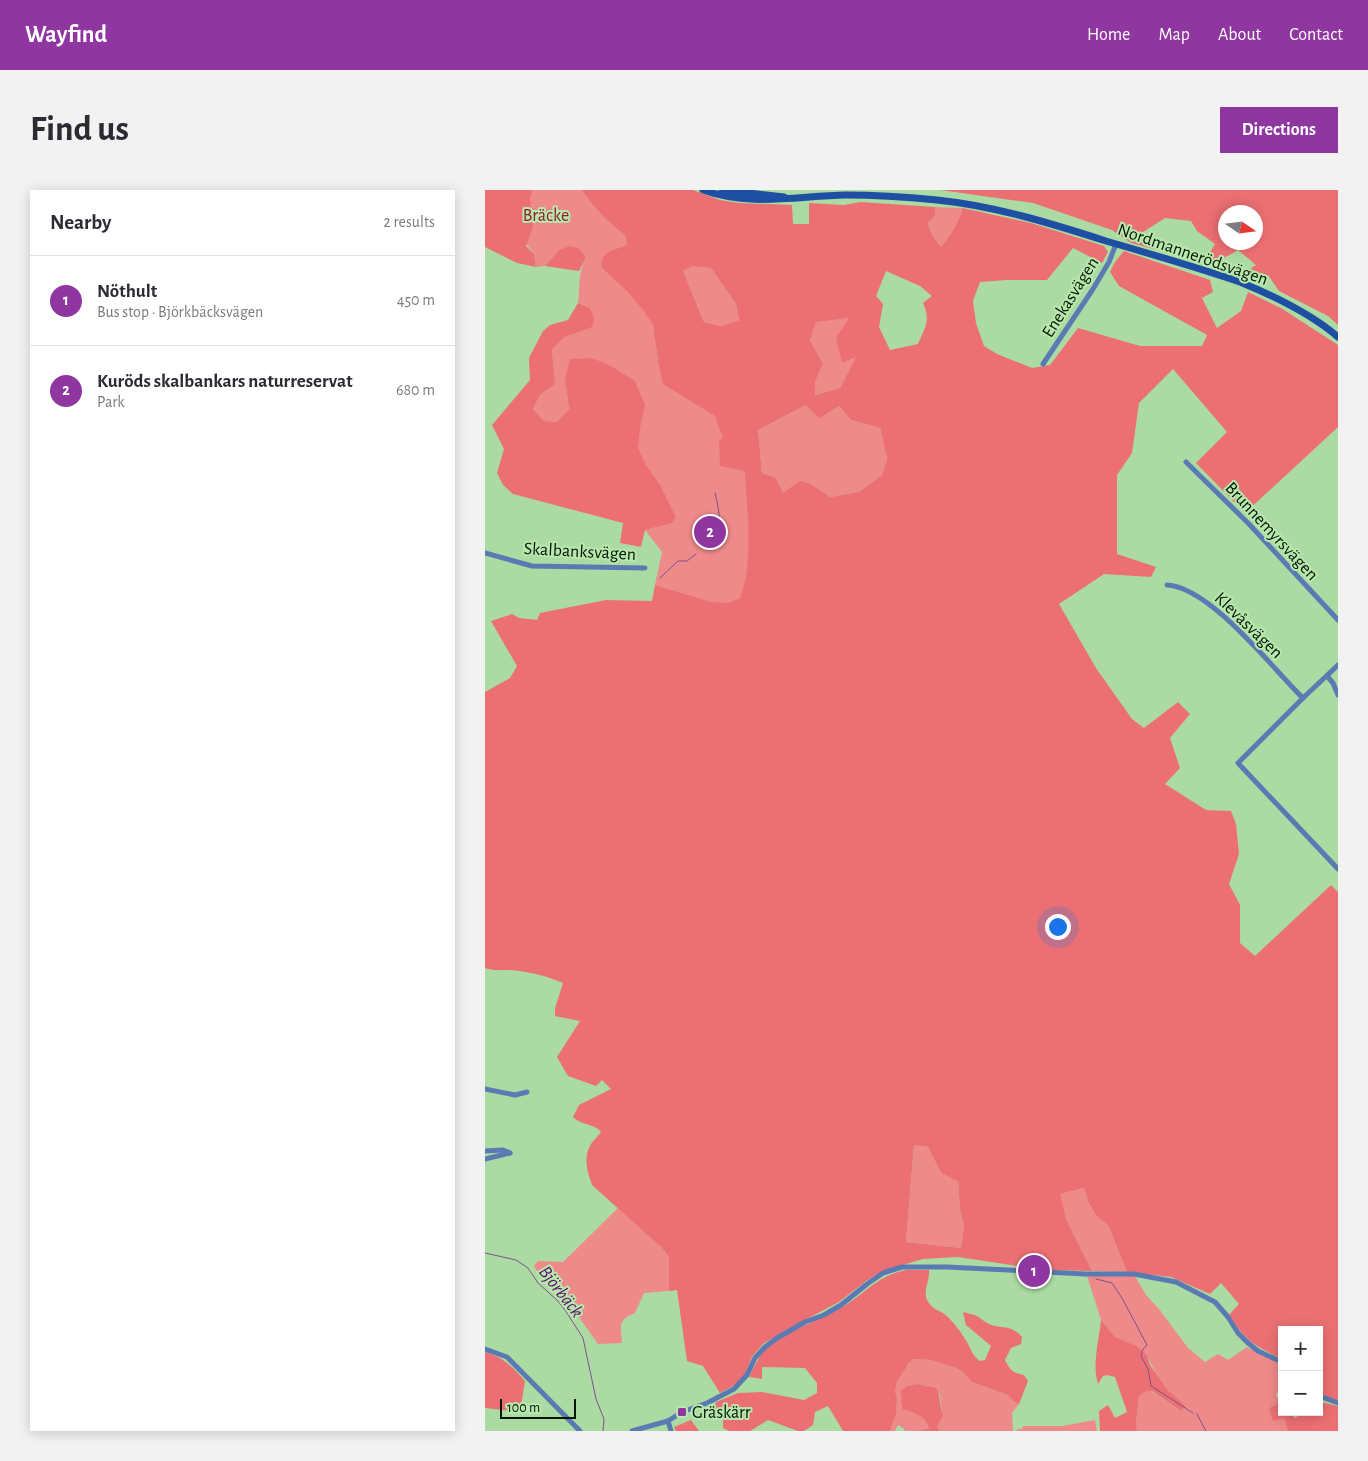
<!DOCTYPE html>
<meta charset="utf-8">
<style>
:root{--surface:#fff;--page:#f2f2f3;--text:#2b2b33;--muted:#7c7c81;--line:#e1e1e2;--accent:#8f36a1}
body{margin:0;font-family:"Alegreya Sans",sans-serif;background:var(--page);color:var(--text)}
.controls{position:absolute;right:15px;bottom:15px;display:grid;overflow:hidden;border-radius:0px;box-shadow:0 2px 12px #0003}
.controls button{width:45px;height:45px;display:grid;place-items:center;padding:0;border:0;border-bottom:1px solid var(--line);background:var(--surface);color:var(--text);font:25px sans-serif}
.compass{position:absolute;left:733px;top:15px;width:45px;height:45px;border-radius:50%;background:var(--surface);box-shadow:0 2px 12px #0003;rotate:103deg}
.scale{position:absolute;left:15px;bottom:12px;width:76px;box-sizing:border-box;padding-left:5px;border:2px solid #051703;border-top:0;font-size:14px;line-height:18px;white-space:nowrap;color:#051703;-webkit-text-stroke:4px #b8e8ae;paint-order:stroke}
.you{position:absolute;left:572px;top:736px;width:18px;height:18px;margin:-12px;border:4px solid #fff;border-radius:50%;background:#1a73e8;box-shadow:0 0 0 8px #1a73e833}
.badge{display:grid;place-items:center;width:32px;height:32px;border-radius:50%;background:var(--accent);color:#fff;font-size:16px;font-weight:700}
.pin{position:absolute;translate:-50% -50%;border:2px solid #fff;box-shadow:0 1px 5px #0006}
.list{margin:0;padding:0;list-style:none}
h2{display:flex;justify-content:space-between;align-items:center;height:65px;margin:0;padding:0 20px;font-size:21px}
h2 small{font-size:16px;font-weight:400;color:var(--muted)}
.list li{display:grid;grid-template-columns:32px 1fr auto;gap:15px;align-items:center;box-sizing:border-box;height:90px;padding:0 20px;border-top:1px solid var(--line)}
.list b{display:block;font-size:19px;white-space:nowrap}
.list p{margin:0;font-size:16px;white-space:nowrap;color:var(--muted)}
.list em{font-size:16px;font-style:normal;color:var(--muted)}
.map{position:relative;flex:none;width:853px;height:1241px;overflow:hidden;border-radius:0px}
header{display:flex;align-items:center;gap:30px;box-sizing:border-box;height:70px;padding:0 25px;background:var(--accent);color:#fff}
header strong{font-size:24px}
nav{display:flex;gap:28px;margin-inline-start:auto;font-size:18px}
.intro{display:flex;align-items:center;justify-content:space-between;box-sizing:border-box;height:120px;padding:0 30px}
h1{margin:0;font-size:35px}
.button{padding:12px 22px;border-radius:0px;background:var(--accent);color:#fff;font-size:18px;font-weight:700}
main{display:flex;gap:30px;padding:0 30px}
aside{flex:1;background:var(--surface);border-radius:0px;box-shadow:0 2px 12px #0003}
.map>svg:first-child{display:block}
.green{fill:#ef8a8a}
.forest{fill:#ec7073;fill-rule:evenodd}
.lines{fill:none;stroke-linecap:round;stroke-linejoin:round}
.stream{stroke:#80508a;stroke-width:1}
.street{stroke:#597ab3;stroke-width:5}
.secondary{stroke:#1e4fa3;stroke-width:7}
.poi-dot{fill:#8f36a1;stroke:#b8e8ae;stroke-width:2}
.labels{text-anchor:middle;stroke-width:4;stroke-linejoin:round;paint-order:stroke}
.park-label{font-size:18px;fill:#8d1d2a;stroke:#b8e8ae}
.street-label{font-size:18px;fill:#051703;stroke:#b8e8ae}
.poi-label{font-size:18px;fill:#051703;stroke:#b8e8ae;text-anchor:start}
.water-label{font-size:19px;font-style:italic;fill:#5a1268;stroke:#b8e8ae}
</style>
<header>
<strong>Wayfind</strong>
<nav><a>Home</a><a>Map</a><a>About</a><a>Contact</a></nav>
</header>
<div class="intro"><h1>Find us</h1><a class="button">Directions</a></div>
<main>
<aside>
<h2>Nearby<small>2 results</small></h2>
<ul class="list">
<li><span class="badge">1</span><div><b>Nöthult</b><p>Bus stop · Björkbäcksvägen</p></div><em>450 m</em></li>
<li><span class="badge">2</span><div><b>Kuröds skalbankars naturreservat</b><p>Park</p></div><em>680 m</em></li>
</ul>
</aside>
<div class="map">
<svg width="853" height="1241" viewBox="0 0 853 1241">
<rect width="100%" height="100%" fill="#abdba2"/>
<g class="green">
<path d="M0,0H118L140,45L142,55L127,60L116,77C132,91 163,116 168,136C171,148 171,160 173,172L249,213L290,393L269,437L200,405L170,395L177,362L160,340L171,337L80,190L84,219L72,232L59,231L48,219L55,205L70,194L67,159L80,147L107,136L105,118L93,113C95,98 93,84 100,70L74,60L60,76L51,77L49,64Z"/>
<path d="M450,17L478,18C473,33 466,45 456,57L447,45L443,33L450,26Z"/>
<polygon points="207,75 226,78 251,114 254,130 236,136 219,132 198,81"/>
<polygon points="365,128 372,166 355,198 329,205 330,192 338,174 325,150 331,131"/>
<polygon points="321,215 354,216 366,230 395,238 402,269 397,285 374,302 345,307 326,294 298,303 291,288 277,283 273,240"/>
<polygon points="429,955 443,957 456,983 473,990 475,1019 479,1036 476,1058 421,1052"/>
<polygon points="599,998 604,1014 613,1028 623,1035 642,1082 607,1081 581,1029 574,1004"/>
<path d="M133,1018L177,1058L184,1067V1101L159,1103L150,1123C132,1130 136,1136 137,1153L113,1154L74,1099L57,1090L49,1076L53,1071L78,1072Z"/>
<path d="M602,1086H650L661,1105L674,1119L703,1158L720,1172L733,1164L743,1170L762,1157L797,1175V1195L791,1205L796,1212L784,1218L799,1228L803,1241H652L651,1233L654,1206L659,1202L666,1201L696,1221L699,1216C686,1205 668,1182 662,1165L630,1147L616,1130Z"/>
<path d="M429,1169L445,1170L471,1178L477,1181L487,1192L523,1205L528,1211L534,1214L527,1223L528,1241H454L452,1236C461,1222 455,1219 455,1204C442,1194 438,1193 423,1196L417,1219C430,1223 440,1225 444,1238L433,1241H420L418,1238L413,1235L410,1241H405C407,1235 410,1229 411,1222C412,1215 411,1209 410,1203C410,1190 420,1176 429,1169Z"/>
<polygon points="610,1230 612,1241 532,1241 532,1239 537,1239 538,1236 577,1236"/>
</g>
<g class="forest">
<polygon points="0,0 47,0 45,9 48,37 41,56 49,64 51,77 32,73 0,57"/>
<path d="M97,0H208L235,10L255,13L307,15L308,34H324V13L359,15L375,12L450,17V26L443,33L447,45L456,57C466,45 473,33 478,18L546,33L619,56L623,62L617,73L588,58L562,90H522L495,92L488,111L491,133L499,156L512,164L547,178L565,175L593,138L655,156H717L722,145L634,96L625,82L630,72L639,61L725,90L728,102L717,108L732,138L756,121L763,102L796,118L853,155V237L760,323L711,273L742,242L688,179L654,213L647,263L632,285V364L671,377L666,387L619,384L574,414L611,478L647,529L659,538L693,512L705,524L685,548L695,578L680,594L721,620L746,621L751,634L754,664L744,694L755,715V753L770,766L846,695L853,702V1210L846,1209L834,1202V1140H797V1169C770,1156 760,1151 744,1125L754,1114L736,1093L725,1104L686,1087L642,1082L623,1035L613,1028L604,1014L599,998L575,1004L581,1029L607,1081L565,1080L549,1074L533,1076L473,1067L438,1069L398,1081L381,1091L354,1112L303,1139L278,1154L267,1167L260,1184L252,1194L235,1203L218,1176L202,1171L192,1100L184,1101V1067L177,1058L107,995C102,981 98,967 106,954C109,949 113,947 116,942C109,933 95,935 88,927L94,915L126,899L117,890L111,896L83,886L72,867L95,831L70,826V818L78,793C62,786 42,781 24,780C16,780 7,781 0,778V502L25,488L32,476L6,431L27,424L34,428L52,430L55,423L121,410L167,411L170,395L226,412L244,413L255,408C269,373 262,319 260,281L235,276L234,251L238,248L230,226L178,194L173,172L168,135L158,120L143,102L116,77L118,67L127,60L142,55L140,45C123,32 109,18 97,0ZM207,76L226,78L251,114L254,130L236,136L219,132L198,81ZM401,81L435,96L447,106L438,113C446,130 440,138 433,154L405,160L394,137L398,114L391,106ZM364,128L351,148L357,173L371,167L355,198L330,205V192L338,174L325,150L331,132ZM321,215L334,228L354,216L366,230L395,238L402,269L397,285L374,302L345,307L326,294L315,291L298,303L291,288L277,283L273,240ZM429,955L443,957L456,983L473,991L475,1019L479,1036L476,1058L421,1052Z"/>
<path d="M455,0H853V135L843,126L794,101L783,85L770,92L755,86L771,75L753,60C745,65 732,73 721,69L730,54L712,41L706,31L680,28L652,46L659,51L666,48L698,60L696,66L646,53L627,40L548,13ZM741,22H771V52H741Z"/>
<polygon points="85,56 93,58 100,66 100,70 94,81 60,76 74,60"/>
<polygon points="93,113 105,118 109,128 107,137 80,147 67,159 70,194 55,205 48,219 59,231 72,232 84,219 80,190 85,169 107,168 126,176 150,191 160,215 156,232 153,258 161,275 175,295 191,327 187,333 160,340 156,357 135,353 138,333 28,304 18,295 12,283 19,259 7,235 45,190 44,168 58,141 65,135 83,130"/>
<path d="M421,1080H444C445,1090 438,1101 442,1110C447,1120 456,1120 463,1127C469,1133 476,1142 480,1149C486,1157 486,1165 495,1171L500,1170L506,1156L481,1135L478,1122C481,1123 486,1124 490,1125C495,1127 499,1132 504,1134C518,1140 524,1133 537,1147L536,1154L526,1158L520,1170C525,1180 528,1183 539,1185L543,1191L534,1214L528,1211L523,1205L487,1192L477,1181L471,1178L445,1170L429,1169L423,1174L412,1192L410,1201L412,1210L411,1224L405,1241H358L343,1216L330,1222L328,1235L319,1241H313L283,1230L265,1241H244L238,1238V1230L229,1218L231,1212L253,1203L277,1202L319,1210L332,1203V1193L320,1178L277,1177V1189L264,1187C269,1177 275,1163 285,1155C305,1139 333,1131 356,1118C380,1104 391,1086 421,1080Z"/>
<path d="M616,1130L630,1147L651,1156L662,1165L665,1175L683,1200L700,1216L696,1221L667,1201L659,1202L654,1206L651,1233L652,1241H615L614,1221L623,1215L630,1228L642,1222L630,1187L622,1185L618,1186L613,1194C607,1174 614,1150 616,1130Z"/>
<path d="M0,1162C18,1167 28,1177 40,1191L35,1222L0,1218Z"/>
<path d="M433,1194L451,1198C455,1204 454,1207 455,1213C457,1226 461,1223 452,1236L454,1241H433L444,1238C440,1225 429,1223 417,1219L416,1201L422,1196Z"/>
<polygon points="796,1212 797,1222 805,1222 810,1228 819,1222 834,1222 836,1212 853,1216 853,1241 803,1241 799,1228 788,1231 784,1218"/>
<polygon points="206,1230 214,1241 191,1241 189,1237"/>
</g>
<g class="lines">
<g class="stream">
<path d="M228,353L230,345L235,340C235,329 233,313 230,303"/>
<polyline points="175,388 193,371 202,371 211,364"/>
<polyline points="0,1063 31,1070 43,1078 53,1093 73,1111 82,1123 98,1148 111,1209 119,1229 118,1241"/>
<polyline points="611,1089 627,1093 637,1108 662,1155 658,1159 656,1166 663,1179 666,1196 708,1223"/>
<polyline points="712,1224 721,1241"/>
</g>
<g class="street">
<polyline points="558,174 608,99 624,72 631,54"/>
<polyline points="701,272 764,334 853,430"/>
<polyline points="0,363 47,376 160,378"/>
<path d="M682,395C725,397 787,478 818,508"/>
<polyline points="853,475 818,508 753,573 853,679"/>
<polyline points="842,486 848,493 853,505"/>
<polyline points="0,899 30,905 42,902"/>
<polyline points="0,961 18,960 25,963"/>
<polyline points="0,969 25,963"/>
<polyline points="0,1159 22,1167 95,1241"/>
<polyline points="834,1206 853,1213"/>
<polyline points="183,1231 186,1241"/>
<polyline points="147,1241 183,1231 197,1222 222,1213 249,1199 262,1185 270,1168 280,1157 292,1148 320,1132 339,1125 356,1115 382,1094 398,1083 417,1077 462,1077 600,1084 649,1084 691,1092 730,1112 743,1127 753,1143 762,1152 773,1161 797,1172"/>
</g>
<g class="secondary">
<path d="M218,0C266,17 311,6 361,5C391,5 421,7 452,10C510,16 565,33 621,51C666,64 711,77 755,92C789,106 825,123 853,147"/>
<polyline points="237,0 299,7"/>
</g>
</g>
<rect class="poi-dot" x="192" y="1217" width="10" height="10" rx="2.5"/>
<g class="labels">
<g class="park-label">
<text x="61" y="31">Bräcke</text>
</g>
<g class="street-label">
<text transform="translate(708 64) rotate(19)" y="6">Nordmannerödsvägen</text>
<text transform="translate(585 107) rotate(-58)" y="6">Enekasvägen</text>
<text transform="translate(787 341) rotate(47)" y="6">Brunnemyrsvägen</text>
<text transform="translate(95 361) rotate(3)" y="6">Skalbanksvägen</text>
<text transform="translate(764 435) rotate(44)" y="6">Klevåsvägen</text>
</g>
<g class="poi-label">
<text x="207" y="1228">Gräskärr</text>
</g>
<g class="water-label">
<text transform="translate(77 1101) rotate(52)" y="7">Björbäck</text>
</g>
</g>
</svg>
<div class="controls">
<button>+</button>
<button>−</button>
</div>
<svg class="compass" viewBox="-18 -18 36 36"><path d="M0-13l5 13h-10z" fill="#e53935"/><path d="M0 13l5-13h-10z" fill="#7c7c81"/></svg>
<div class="scale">100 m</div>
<div class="you"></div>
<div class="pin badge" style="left:549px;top:1081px">1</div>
<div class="pin badge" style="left:225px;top:342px">2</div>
</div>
</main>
